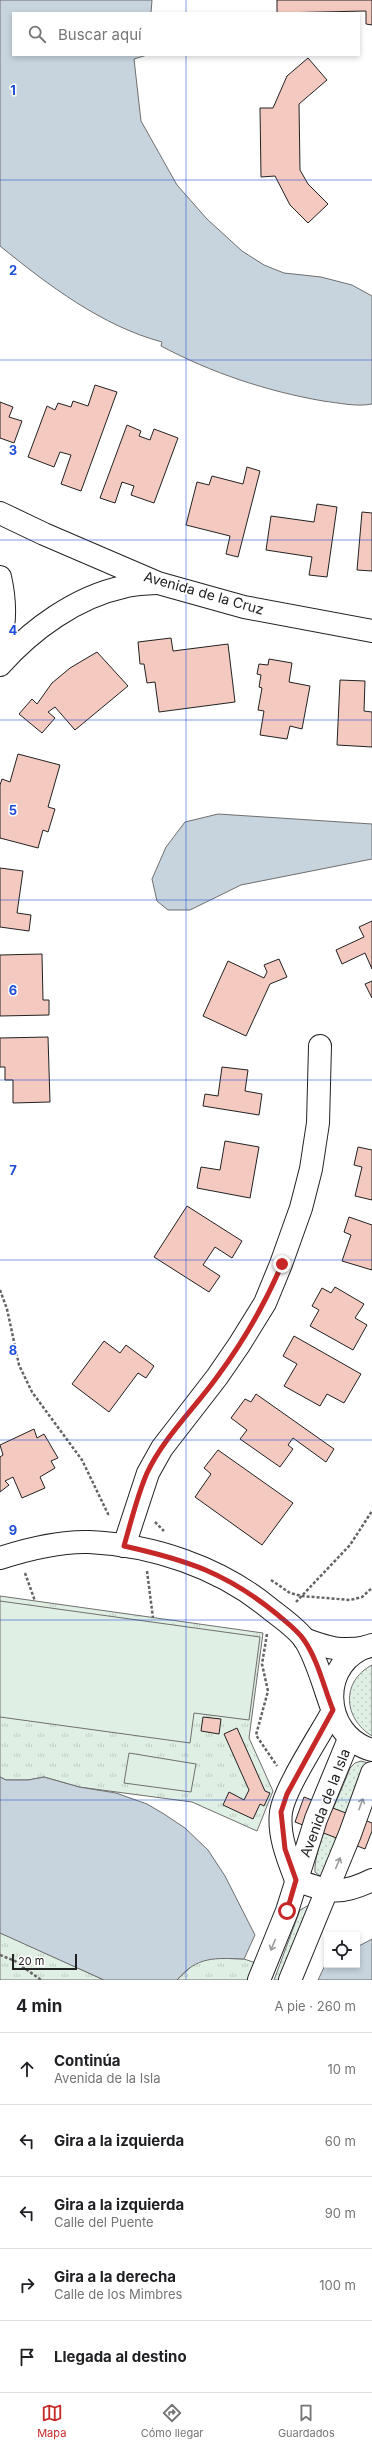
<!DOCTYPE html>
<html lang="es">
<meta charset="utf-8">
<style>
:root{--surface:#fff;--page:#f6f6f6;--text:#202124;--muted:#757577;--line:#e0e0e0;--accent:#c62828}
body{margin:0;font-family:Inter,sans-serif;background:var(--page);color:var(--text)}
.controls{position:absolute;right:12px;bottom:12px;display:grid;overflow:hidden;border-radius:0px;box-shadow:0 2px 6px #0003}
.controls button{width:36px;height:36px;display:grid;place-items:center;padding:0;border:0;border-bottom:1px solid var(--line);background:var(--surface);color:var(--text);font:20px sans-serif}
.scale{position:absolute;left:12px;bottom:10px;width:65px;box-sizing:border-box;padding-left:4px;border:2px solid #222;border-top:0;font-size:11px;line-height:14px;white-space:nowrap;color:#222;-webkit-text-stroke:3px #fff;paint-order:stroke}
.stop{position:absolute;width:12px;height:12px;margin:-9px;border:3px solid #c62828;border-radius:50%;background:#fff}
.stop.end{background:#c62828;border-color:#fff;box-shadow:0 1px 4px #0008}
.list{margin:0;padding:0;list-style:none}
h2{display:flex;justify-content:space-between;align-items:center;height:52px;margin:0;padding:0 16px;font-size:17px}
h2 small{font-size:13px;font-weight:400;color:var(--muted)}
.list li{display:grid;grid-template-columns:26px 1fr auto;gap:12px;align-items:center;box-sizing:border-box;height:72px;padding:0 16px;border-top:1px solid var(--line)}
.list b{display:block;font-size:15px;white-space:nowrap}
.list p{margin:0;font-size:13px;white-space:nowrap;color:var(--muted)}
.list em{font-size:13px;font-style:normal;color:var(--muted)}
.icon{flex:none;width:22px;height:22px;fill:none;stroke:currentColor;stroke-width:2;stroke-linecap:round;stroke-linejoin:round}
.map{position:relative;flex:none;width:372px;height:1980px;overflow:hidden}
.search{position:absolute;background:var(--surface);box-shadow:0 2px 6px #0003;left:12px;right:12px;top:12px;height:44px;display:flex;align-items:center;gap:10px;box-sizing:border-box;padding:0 14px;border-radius:0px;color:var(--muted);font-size:15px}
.sheet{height:412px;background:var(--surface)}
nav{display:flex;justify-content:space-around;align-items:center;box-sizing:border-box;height:56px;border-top:1px solid var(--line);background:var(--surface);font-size:11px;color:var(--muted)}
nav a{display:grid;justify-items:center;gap:2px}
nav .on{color:var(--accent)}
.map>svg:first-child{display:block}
.grass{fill:url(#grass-dots);stroke:#6f6f6f}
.park{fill:url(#park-tufts);stroke:#6f6f6f}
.pitch{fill:#e0efe3;stroke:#6f6f6f}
.water{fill:#c7d3dd;stroke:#6f6f6f}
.building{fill:#f3c9c0;stroke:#222}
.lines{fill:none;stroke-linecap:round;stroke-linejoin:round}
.minor-casing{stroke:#222;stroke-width:24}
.path{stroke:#646464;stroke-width:2.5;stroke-dasharray:3 2;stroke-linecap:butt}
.minor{stroke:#fff;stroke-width:22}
.oneway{stroke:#9c9c9c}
.route{stroke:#c62828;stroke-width:5}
.grid{fill:none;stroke:#1d4ed8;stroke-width:1;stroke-opacity:0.55}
.labels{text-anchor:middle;stroke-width:3;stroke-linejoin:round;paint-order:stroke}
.street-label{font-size:14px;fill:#222;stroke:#fff}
.grid-label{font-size:13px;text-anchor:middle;font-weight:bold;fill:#1d4ed8;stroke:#fff;stroke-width:3;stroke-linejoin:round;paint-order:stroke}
</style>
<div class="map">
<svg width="372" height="1980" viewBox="0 0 372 1980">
<defs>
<pattern id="grass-dots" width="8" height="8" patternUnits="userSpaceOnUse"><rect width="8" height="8" fill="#e0efe3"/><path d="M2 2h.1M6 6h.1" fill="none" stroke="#c0cdc2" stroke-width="1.8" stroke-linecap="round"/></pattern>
<pattern id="park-tufts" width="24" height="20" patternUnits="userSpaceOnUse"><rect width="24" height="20" fill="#e0efe3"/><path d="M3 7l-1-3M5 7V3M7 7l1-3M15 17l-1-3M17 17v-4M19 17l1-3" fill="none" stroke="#c0cdc2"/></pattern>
</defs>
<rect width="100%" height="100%" fill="#fff"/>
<g class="grass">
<path d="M372,1665V1736C344,1719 340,1682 372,1665Z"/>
<path d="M361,1761L368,1763L370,1768L326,1874L320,1876L315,1872C313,1848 341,1793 350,1768L355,1763Z"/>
<polygon points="309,1905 311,1908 281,1980 274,1980 300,1910"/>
</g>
<g class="park">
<polygon points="0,1596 263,1633 249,1738 273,1791 257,1831 192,1802 79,1787 44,1777 28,1780 6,1780 0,1777"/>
<polygon points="0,1933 8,1936 104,1980 0,1980"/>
<polygon points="215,1958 244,1959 256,1963 249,1980 177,1980 196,1962"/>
</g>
<g class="pitch">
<polygon points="0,1601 260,1637 249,1720 194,1713 190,1743 0,1717"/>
<polygon points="129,1753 196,1764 191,1792 124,1783"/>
</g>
<g class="water">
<path d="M0,0H152L151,13H13V55H147L134,59L141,121L177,185L207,219L242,251L264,265L284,273L321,277L352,285L372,296V404C356,407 340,403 323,401C266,391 212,373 161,346L162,342C102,326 48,285 0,246Z"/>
<polygon points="218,814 372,824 372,859 241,885 190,910 168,910 157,901 152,879 166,847 185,822"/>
<path d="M0,1777L6,1780H28L44,1777L79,1787L116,1793L147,1804L164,1814L185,1828L208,1850L225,1876L255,1935L244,1959C215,1958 197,1956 177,1980H104L0,1933Z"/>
<polygon points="372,1939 372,1980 318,1980 327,1961 327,1965 357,1965 357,1947"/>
</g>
<g class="building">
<polygon points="277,0 372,0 372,25 366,24 366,11 277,13"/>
<polygon points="308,58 327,80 299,104 300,170 308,184 328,204 308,223 290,205 275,176 261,177 260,108 273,108 287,76"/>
<polygon points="95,385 117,392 81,491 61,484 71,455 60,452 54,467 28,457 47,406 55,410 58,403 71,407 73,401 88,406"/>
<polygon points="0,402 13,407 9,417 22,421 14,443 0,438"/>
<polygon points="127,425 141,431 139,436 150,440 154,429 178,438 154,503 131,495 134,486 122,482 115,503 100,498"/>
<polygon points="247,467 260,471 238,557 226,554 230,536 186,525 197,482 209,485 212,476 243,484"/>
<polygon points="317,504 337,507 327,577 309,575 312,557 266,550 271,516 314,522"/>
<polygon points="362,512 372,513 372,571 357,570"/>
<polygon points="171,638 173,651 228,644 235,702 159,712 155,682 147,683 144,664 140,664 138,642"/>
<polygon points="97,652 128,686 75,730 55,707 48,712 55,718 42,733 19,714 32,699 37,704 52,683 70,668"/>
<polygon points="269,659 292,663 289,682 310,686 302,729 290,726 287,739 260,735 264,711 258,710 262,688 259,687 261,675 257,674 259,664 268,665"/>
<polygon points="340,680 365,681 364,711 372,712 372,747 337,745"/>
<polygon points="18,754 60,765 48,807 55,809 48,832 43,830 38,848 0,838 0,785 2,779 10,782"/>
<polygon points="0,868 23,871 17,913 31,915 29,931 0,927"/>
<polygon points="372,921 372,969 365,953 342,964 336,950 364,937 359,927"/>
<polygon points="42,954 43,1000 49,1000 49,1015 0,1016 0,955"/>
<polygon points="279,959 287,977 270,984 246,1036 203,1016 228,961 264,978 267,972 264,965"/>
<polygon points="372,981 372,998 365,984"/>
<polygon points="48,1037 50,1102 13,1103 13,1080 5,1080 5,1067 0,1067 0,1038"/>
<polygon points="222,1067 248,1070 245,1091 262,1094 259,1115 203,1106 205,1094 218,1096"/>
<polygon points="225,1141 259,1147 250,1198 197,1188 201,1167 220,1170"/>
<polygon points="358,1147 372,1150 372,1200 355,1196 362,1167 354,1165"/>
<polygon points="187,1206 242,1241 232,1258 215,1247 203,1265 220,1276 209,1292 154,1257"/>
<polygon points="349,1217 372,1225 372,1270 342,1261 351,1235 344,1232"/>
<polygon points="335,1287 364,1304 355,1318 367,1325 353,1350 310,1326 319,1310 312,1306 322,1288 331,1293"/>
<polygon points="294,1336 361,1374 344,1403 327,1394 320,1406 284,1386 297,1364 283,1356"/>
<polygon points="104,1341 120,1353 126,1345 154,1366 146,1378 138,1373 109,1412 72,1384"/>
<polygon points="256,1394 334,1449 326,1462 293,1438 288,1445 293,1449 280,1467 240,1439 247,1430 231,1418 245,1399 251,1402"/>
<polygon points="34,1429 37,1438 44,1434 58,1458 51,1461 55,1468 40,1477 45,1488 22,1498 13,1477 5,1481 9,1485 0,1492 0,1457 3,1455 0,1445"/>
<polygon points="218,1450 293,1503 262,1545 195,1497 211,1474 204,1468"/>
<polygon points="203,1717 221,1719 219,1734 201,1731"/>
<polygon points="237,1728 265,1791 270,1793 264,1806 260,1804 253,1819 223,1805 229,1792 244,1800 249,1790 224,1734"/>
<polygon points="304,1797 372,1823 372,1831 365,1849 295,1822"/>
</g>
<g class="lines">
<g class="minor-casing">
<g id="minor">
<polyline points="0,513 44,534 158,583 244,607 372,631"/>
<path d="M0,577C5,599 6,621 0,642"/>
<path d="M0,665C31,630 76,597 123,587C133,584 145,584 156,583"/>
<polyline points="124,1546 148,1473 162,1448 217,1377 239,1345 265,1303 281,1264 301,1208 311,1169 318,1123 320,1046"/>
<path d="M0,1558C28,1549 59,1541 89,1542C153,1545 219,1567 269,1608C280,1617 297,1628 305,1640C318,1661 324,1688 333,1711C320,1735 285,1787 281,1812C278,1835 288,1859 296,1880C328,1892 340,1896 372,1880"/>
<path d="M304,1639C328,1648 341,1652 367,1647"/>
<path d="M372,1645C318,1659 320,1735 372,1750"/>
<polyline points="259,1980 287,1911 316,1819 349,1739"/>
<polyline points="290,1980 350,1834 372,1773"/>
</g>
</g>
<g class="path">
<polyline points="0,1290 7,1309 19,1365 32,1392 82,1460 108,1514 111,1514"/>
<polyline points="155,1522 164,1531"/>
<polyline points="147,1571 153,1618"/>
<polyline points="25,1573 35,1601"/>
<polyline points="271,1580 290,1593 302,1596 350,1600 362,1597 372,1588"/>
<polyline points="296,1602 350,1545 372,1511"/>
<polyline points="267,1634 262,1664 268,1691 256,1735 277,1766"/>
<polyline points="0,1955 15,1961 41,1980"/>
</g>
<use href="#minor" class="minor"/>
</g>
<defs><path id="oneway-shaft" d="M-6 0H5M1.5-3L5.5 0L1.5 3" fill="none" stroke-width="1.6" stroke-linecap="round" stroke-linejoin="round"/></defs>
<g class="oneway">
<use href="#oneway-shaft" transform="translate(361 1804) rotate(-70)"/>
<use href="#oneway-shaft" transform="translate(338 1863) rotate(-67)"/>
<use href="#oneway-shaft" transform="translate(273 1945) rotate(112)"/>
</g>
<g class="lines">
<path class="route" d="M282,1264C265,1304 243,1342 217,1377C194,1409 164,1437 147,1473C137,1496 131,1522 124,1546C187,1560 227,1573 278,1615C286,1622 298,1631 304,1640C318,1660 324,1688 333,1710L287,1794L281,1812L285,1849L296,1880L287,1911"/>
</g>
<path class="grid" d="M186,0V13M186,55V1980M0,180H372M0,360H372M0,540H372M0,720H372M0,900H372M0,1080H372M0,1260H372M0,1440H372M0,1620H372M0,1800H372"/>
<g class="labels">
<g class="street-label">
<text transform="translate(204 593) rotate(16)" y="5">Avenida de la Cruz</text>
<text transform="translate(325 1803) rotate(-69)" y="5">Avenida de la Isla</text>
</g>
</g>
<g class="grid-label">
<text x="13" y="95">1</text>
<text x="13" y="275">2</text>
<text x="13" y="455">3</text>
<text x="13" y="635">4</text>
<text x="13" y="815">5</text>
<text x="13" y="995">6</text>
<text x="13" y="1175">7</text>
<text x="13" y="1355">8</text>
<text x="13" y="1535">9</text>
</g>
</svg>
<div class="controls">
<button><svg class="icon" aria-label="locate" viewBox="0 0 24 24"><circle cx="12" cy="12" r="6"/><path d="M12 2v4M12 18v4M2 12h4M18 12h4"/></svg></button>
</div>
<div class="scale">20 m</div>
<div class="stop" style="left:287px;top:1911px"></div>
<div class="stop end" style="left:282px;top:1264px"></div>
<div class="search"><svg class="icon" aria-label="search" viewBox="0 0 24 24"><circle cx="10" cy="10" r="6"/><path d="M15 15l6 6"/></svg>Buscar aquí</div>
</div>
<section class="sheet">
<h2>4 min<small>A pie · 260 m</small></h2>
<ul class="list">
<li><svg class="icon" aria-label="ahead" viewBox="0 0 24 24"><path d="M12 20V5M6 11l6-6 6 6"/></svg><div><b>Continúa</b><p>Avenida de la Isla</p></div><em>10 m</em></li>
<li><svg class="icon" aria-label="left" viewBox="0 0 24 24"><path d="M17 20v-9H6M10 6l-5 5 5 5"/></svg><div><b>Gira a la izquierda</b></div><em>60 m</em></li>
<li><svg class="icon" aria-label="left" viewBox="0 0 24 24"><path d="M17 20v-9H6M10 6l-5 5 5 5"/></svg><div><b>Gira a la izquierda</b><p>Calle del Puente</p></div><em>90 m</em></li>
<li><svg class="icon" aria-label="right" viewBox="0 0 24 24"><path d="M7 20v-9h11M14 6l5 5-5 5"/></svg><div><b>Gira a la derecha</b><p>Calle de los Mimbres</p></div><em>100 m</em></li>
<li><svg class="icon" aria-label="arrive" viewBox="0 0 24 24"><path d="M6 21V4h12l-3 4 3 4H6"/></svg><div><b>Llegada al destino</b></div></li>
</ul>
</section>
<nav>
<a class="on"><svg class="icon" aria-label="map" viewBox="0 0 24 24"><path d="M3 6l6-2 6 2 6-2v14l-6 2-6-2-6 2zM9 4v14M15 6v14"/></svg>Mapa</a>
<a><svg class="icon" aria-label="directions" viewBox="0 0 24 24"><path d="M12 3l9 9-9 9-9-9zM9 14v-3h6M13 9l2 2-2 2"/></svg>Cómo llegar</a>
<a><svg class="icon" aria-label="saved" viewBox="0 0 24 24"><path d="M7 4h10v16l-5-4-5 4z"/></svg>Guardados</a>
</nav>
